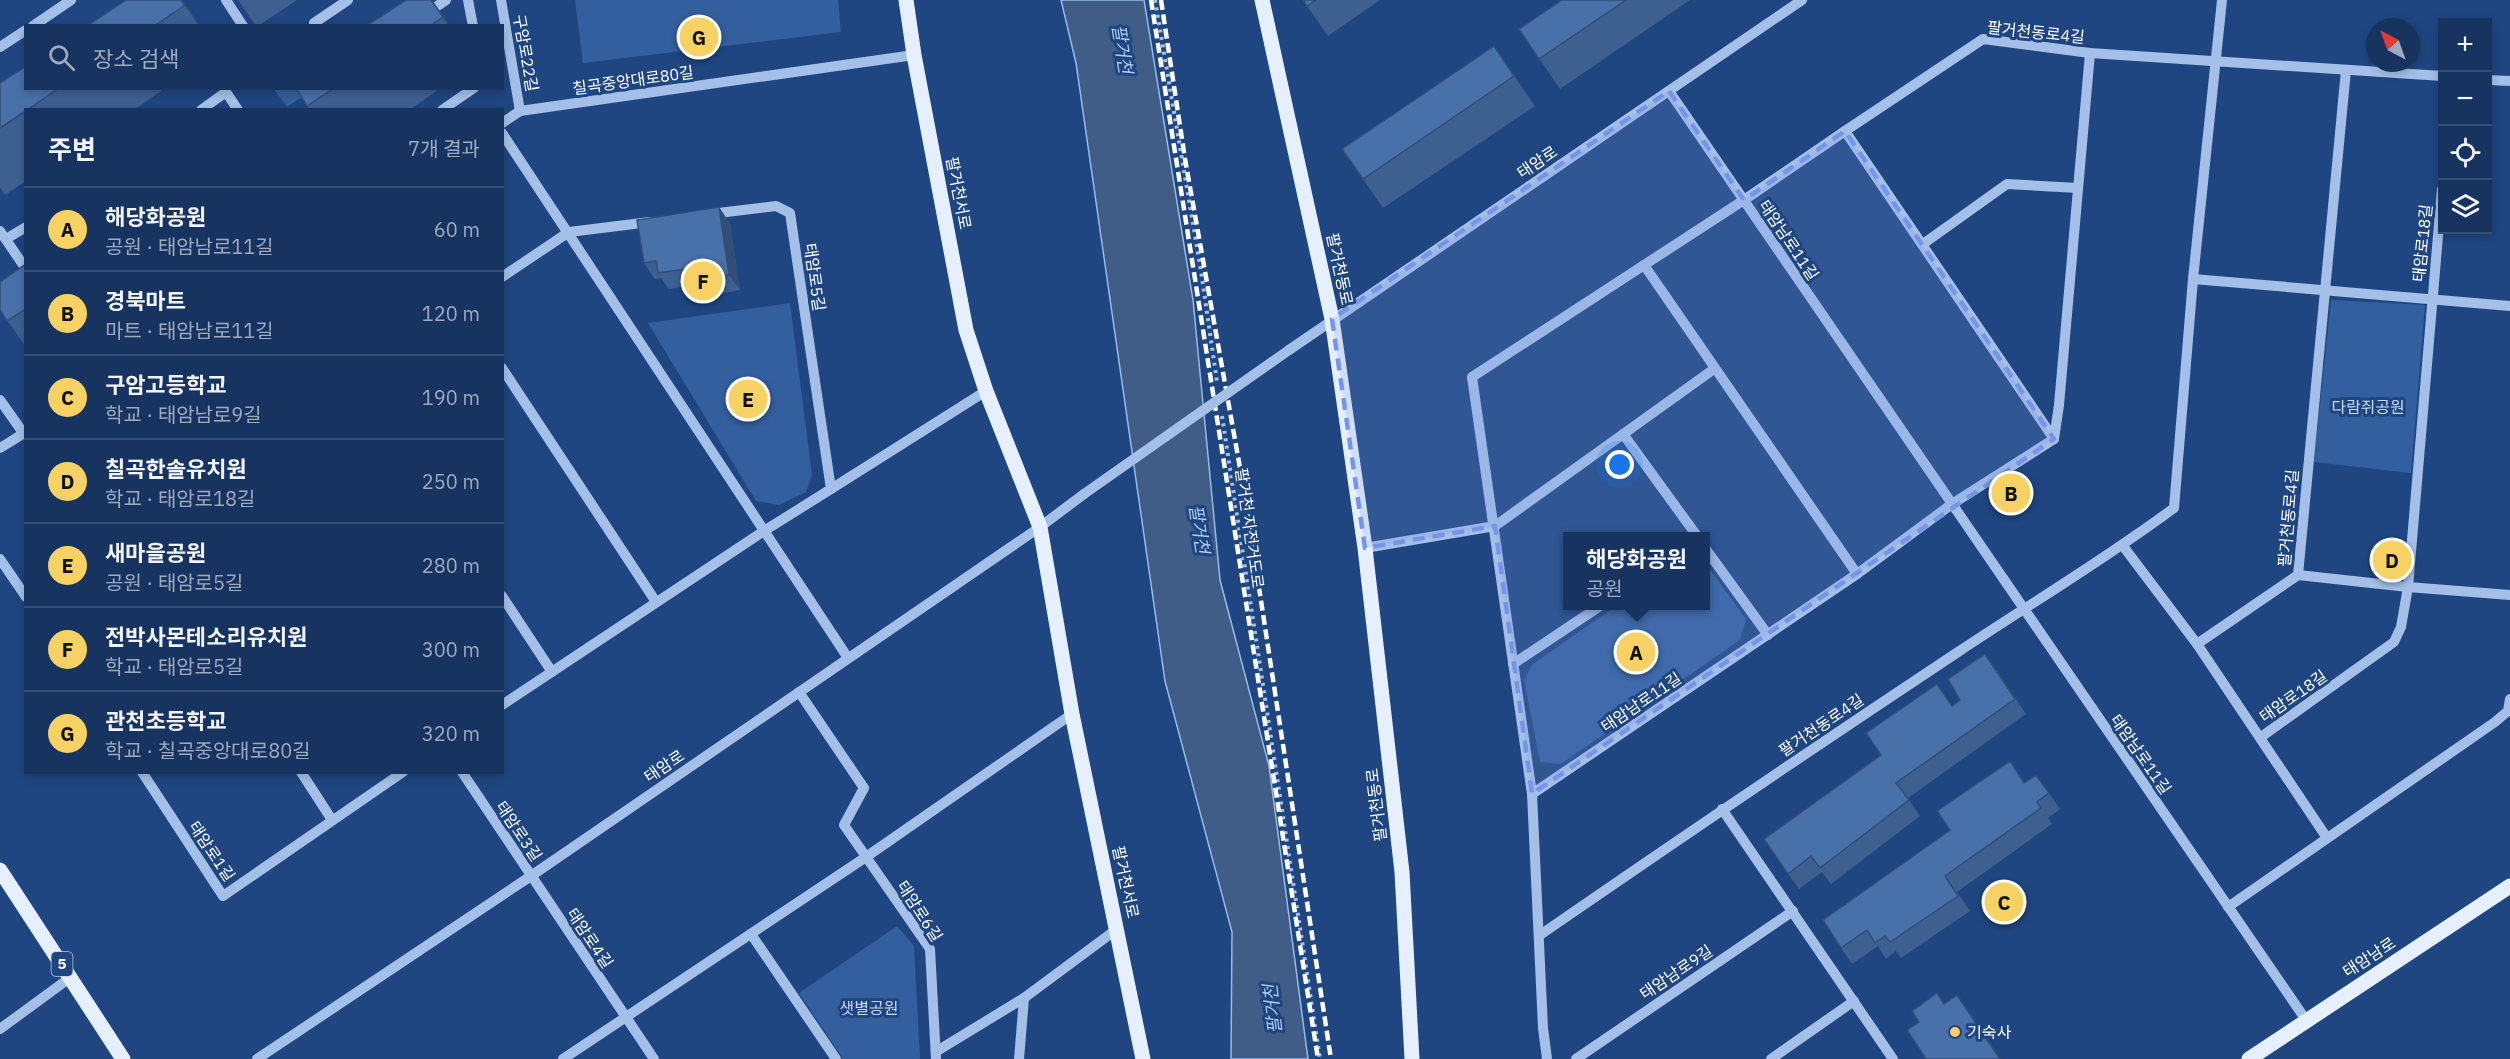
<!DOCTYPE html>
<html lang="ko">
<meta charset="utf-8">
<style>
:root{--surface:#173460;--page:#203c66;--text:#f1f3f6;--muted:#9eaabd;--line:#364f75;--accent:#f6d164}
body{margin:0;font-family:"IBM Plex Sans","Noto Sans KR",sans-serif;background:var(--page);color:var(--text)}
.controls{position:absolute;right:18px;top:18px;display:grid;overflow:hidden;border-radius:0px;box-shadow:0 3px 9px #0003}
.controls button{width:54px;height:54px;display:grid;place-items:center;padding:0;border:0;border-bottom:2px solid var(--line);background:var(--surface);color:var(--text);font:30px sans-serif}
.compass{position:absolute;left:2366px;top:18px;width:54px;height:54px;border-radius:50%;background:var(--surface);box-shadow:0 3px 9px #0003;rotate:319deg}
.you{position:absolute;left:1620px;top:465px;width:21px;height:21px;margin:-15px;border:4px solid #fff;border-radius:50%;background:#1a73e8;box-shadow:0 0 0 9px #1a73e833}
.badge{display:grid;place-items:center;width:39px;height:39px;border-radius:50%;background:var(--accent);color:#111;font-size:20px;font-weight:700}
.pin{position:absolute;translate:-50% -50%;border:3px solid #fff;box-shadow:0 2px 6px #0006}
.popup{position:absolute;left:1563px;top:532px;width:147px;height:78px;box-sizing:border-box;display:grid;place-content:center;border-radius:0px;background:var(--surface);filter:drop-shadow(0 2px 4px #0005);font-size:20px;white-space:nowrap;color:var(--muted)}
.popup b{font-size:22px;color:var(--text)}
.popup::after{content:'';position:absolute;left:50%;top:100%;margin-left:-12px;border:12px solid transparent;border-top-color:var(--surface)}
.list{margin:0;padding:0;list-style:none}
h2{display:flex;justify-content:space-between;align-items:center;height:78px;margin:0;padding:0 24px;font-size:26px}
h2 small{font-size:20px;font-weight:400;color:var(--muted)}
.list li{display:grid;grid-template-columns:39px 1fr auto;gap:18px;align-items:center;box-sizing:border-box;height:84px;padding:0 24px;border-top:2px solid var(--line)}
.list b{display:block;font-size:22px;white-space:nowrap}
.list p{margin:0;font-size:20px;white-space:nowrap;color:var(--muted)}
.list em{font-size:20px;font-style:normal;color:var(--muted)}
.icon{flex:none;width:33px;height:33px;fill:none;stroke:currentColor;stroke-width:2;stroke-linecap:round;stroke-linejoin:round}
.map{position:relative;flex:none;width:2510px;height:1059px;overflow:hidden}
.search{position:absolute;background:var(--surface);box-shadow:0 3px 9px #0003;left:24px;top:24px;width:480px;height:66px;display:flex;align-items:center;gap:15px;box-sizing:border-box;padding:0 21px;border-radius:0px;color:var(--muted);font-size:22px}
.panel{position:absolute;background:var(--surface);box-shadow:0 3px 9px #0003;left:24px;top:108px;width:480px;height:666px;border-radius:0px}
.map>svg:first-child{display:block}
.green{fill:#335f9e}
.water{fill:#405d88;stroke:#97bbe9;stroke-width:1.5}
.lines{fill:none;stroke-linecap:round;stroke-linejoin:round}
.path{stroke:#a4c0e8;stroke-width:4;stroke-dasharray:3 4.5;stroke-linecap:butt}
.minor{stroke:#a4c0e8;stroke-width:10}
.major{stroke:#e6effe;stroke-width:15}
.rail{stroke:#fff;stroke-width:4.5;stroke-dasharray:10 4.5;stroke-linecap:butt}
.minor-bridge{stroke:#a4c0e8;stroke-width:10}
.wall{fill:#3e6091}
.shaded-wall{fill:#324e76}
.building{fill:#4870a9;stroke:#324e76;stroke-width:1.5}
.marked{fill:#7795e8;fill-opacity:0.2;stroke:#7795e8;stroke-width:4.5;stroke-dasharray:12 8;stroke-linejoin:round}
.poi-dot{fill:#f6d164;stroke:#1f4680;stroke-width:2}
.labels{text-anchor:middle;stroke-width:6;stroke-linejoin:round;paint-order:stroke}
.shield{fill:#1f4680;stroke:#bcc8d9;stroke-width:1.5}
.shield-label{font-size:15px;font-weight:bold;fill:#fff}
.street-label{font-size:16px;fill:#fff;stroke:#1f4680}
.park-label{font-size:16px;fill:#c8dbf6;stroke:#1f4680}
.poi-label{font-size:16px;fill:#fff;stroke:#1f4680;text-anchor:start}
.water-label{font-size:18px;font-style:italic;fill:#afcbf0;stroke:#1f4680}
</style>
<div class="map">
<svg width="2510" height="1059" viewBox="0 0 2510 1059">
<rect width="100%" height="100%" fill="#1f4680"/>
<g class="green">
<polygon points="575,0 838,0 841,32 583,63"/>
<polygon points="274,89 314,89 287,107"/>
<polygon points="2331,300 2425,305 2411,473 2314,462"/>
<polygon points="790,303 812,475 806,492 779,505 756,501 648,323"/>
<polygon points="1705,563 1746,619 1740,640 1561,764 1540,762 1524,680 1533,664 1616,606 1705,606"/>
<polygon points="897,926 914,946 920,1059 843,1059 799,993"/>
</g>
<polygon class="water" points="1061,0 1144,0 1193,300 1220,580 1269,766 1308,1059 1231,1059 1232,932 1165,681 1076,63"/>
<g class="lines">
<g class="path">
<polyline points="1155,0 1201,271 1217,382"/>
<polyline points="1222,416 1320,1059"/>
</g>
<g class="minor">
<polyline points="226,0 243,26"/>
<polyline points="468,0 473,26"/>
<polyline points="501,0 520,111"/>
<polyline points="33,26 71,0"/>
<polyline points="316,26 314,23 348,0"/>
<polyline points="408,26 446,0"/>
<polyline points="0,47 26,30"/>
<polyline points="2488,80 2510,81"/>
<polyline points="1669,91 2306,1020"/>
<polyline points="201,110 226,92 238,110"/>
<polyline points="442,110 474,88"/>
<polyline points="502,123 520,111 914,55"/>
<polyline points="1845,131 1983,39 2090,53 2442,76"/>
<polyline points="502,133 848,658"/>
<polyline points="2442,189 2408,587 2510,595"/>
<polyline points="0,231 26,269"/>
<polyline points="6,239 26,227"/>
<polyline points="1923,244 2007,184 2078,188"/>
<polyline points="1644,265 1857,574"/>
<polyline points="502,277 569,232 650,222"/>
<polyline points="2193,279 2510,306"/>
<polyline points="1289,350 1802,0"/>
<polyline points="502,368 656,602"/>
<polyline points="0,400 24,434"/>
<polyline points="1623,434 1697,536"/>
<polyline points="2054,439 2059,405 2090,53"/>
<polyline points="0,448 26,432"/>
<polyline points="831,489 986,391"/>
<polyline points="2123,546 2197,644 2327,838"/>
<polyline points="1365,548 1495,526 1714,369"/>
<polyline points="1705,548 1768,635"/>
<polyline points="0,559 26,597"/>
<polyline points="502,596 552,672"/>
<polyline points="2197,644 2298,575 2346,70"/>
<polyline points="1513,664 1600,606"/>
<polyline points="799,692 864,788 844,825 930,949 936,1059"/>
<polyline points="502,705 764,531 831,489 790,213 776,206 710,214"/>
<polyline points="2261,737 2394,642 2401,627 2408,587 2298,575"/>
<polyline points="142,772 223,896 403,772"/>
<polyline points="301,772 332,820"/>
<polyline points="462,772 654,1059"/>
<polyline points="1532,794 1857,574 1952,504 2054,439 1845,131 1744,200 1472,377 1532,794 1543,1028 1547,1059"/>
<polyline points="1722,809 1893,1059"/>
<polyline points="2228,907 2495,722 2508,711 2510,699"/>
<polyline points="751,934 836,1059"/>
<path d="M1540,935C1679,839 1818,745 1958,652C2030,604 2104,560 2174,508L2193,279L2222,0"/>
<polyline points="0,1029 71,977"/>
<polyline points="937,1051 1024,998 1117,929"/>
<polyline points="257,1059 531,876 1040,527 1084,494"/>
<polyline points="563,1059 866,857 1072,714"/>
<polyline points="1019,1059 1024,998"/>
<polyline points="1576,1059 1793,911"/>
<polyline points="1771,1059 1854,1001"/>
</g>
<g class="major">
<polyline points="906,0 914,55 966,330 986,391 1040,527 1072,714 1143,1059"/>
<polyline points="1262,0 1332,319 1365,548 1402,872 1412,1059"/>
<polyline points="0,870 123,1059"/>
<polyline points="2249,1059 2510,886"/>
</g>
<g class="rail">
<polyline points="1151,0 1318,1059"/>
<polyline points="1161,0 1185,159 1245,496 1331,1059"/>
</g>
<polyline class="minor-bridge" points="1084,494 1289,350"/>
</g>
<g class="wall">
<polygon points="126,0 182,0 200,26 87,26"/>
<polygon points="238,0 297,0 258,26 256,26"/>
<polygon points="406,0 432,0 450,26 366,26"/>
<polygon points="1303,0 1380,0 1328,36"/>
<polygon points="1562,0 1690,0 1560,89 1519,29"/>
<polygon points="1494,46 1535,106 1383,208 1363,179"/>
<polygon points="0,83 26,88 165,88 134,110 26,110 26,181 5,195 0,187"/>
<polygon points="296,88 441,88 409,110 310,110"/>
<polygon points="730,223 740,290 712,295 705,284 669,289 661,278 655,279 644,263"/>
<polygon points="26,264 26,347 0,310"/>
<polygon points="1996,669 2026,714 1908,798 1920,816 1831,884 1822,872 1799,889 1788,874 1952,706 1960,700"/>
<polygon points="2025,782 2049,793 2060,809 2048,818 2052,824 1957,892 1970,911 1901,958 1896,951 1886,959 1878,946 1852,964 1841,948"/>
</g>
<g class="shaded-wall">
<polygon points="181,0 182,0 200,26 199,26"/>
<polygon points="431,0 432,0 450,26 448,26"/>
<polygon points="1494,46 1515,76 1535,106 1514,76"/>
<polygon points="719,207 730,223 740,290 729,275"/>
</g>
<g class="building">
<polygon points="126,0 181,0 185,5 154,26 87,26"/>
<polygon points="406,0 431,0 443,17 430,26 366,26"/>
<polygon points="1303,0 1316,0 1307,6"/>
<polygon points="1562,0 1626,0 1539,59 1519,29"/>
<polygon points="1494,46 1514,76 1363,179 1342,149"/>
<polygon points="26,66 26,88 59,88 27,110 26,110 26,111 0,128 0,83"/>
<polygon points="296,88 334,88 307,106"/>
<polygon points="719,207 729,275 701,279 700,267 658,273 656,261 644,263 637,220"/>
<polygon points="26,264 26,309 7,321 0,310 0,282"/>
<polygon points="1985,654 2015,699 1896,783 1909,800 1820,868 1811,856 1788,874 1764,839 1881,755 1866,733 1937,684 1952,706 1960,700 1948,679"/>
<polygon points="2010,761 2024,783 2036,775 2049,793 2037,802 2041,808 1945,876 1958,896 1890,942 1885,936 1875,943 1867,930 1841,948 1823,920 1950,830 1937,811"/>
<polygon points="1937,993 1944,1004 1957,995 2000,1059 1926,1059 1907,1030 1919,1022 1912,1011"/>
</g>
<path class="marked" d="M1669,91L1744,200L1845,131L2054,439L1532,794L1495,526L1365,548L1332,319Z"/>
<circle class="poi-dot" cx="1955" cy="1032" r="6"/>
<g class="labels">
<rect class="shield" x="51.5" y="952" width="21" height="24" rx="4.5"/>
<g class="shield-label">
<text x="62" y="969">5</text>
</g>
<g class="street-label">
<text transform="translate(2036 32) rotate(6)" y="6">팔거천동로4길</text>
<text transform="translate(526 53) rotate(80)" y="6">구암로22길</text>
<text transform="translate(633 80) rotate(-8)" y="6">칠곡중앙대로80길</text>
<text transform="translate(1537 162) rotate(-34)" y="6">태암로</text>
<text transform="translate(959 193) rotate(79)" y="6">팔거천서로</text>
<text transform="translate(1789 240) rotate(56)" y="6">태암남로11길</text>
<text transform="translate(2422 243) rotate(-84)" y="6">태암로18길</text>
<text transform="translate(1340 269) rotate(78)" y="6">팔거천동로</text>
<text transform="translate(815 277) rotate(82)" y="6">태암로5길</text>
<text transform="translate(2288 518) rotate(-85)" y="6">팔거천동로4길</text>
<text transform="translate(1250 528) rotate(82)" y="6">팔거천 자전거도로</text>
<text transform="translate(2293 696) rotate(-35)" y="6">태암로18길</text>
<text transform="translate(1641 702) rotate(-34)" y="6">태암남로11길</text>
<text transform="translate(1821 725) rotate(-34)" y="6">팔거천동로4길</text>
<text transform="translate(2141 754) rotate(55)" y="6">태암남로11길</text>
<text transform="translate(664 766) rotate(-34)" y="6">태암로</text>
<text transform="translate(1376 805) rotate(-97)" y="6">팔거천동로</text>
<text transform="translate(519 831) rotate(56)" y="6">태암로3길</text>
<text transform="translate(212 851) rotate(56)" y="6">태암로1길</text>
<text transform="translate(1126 882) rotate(78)" y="6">팔거천서로</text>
<text transform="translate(920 911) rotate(57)" y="6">태암로6길</text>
<text transform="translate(590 938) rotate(56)" y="6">태암로4길</text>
<text transform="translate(2369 957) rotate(-33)" y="6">태암남로</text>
<text transform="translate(1676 972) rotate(-34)" y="6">태암남로9길</text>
</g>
<g class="park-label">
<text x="2368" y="413">다람쥐공원</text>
<text x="869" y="1014">샛별공원</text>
</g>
<g class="poi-label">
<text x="1967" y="1038">기숙사</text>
</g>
<g class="water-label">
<text transform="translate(1122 49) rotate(81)" y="6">팔거천</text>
<text transform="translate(1199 529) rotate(81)" y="6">팔거천</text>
<text transform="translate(1273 1009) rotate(-96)" y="6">팔거천</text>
</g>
</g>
</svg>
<div class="controls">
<button>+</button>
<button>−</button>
<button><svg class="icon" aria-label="locate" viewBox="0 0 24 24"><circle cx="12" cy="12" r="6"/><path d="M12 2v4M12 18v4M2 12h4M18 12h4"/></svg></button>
<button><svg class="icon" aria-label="layers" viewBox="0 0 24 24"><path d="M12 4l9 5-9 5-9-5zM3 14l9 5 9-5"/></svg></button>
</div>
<svg class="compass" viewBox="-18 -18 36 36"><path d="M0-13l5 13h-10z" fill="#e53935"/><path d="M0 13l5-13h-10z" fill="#9eaabd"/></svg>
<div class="you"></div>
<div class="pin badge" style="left:1636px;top:652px">A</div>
<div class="popup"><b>해당화공원</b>공원</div>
<div class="pin badge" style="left:2011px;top:493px">B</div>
<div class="pin badge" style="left:2004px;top:902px">C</div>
<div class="pin badge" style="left:2392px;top:560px">D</div>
<div class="pin badge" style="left:748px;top:399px">E</div>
<div class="pin badge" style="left:703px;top:281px">F</div>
<div class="pin badge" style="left:699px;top:37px">G</div>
<div class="search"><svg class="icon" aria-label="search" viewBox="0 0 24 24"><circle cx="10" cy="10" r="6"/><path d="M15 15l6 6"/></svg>장소 검색</div>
<section class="panel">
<h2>주변<small>7개 결과</small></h2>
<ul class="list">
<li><span class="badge">A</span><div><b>해당화공원</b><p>공원 · 태암남로11길</p></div><em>60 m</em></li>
<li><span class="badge">B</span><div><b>경북마트</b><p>마트 · 태암남로11길</p></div><em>120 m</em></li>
<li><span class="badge">C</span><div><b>구암고등학교</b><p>학교 · 태암남로9길</p></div><em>190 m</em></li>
<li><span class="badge">D</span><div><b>칠곡한솔유치원</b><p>학교 · 태암로18길</p></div><em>250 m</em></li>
<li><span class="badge">E</span><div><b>새마을공원</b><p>공원 · 태암로5길</p></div><em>280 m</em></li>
<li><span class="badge">F</span><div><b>전박사몬테소리유치원</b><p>학교 · 태암로5길</p></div><em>300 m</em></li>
<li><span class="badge">G</span><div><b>관천초등학교</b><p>학교 · 칠곡중앙대로80길</p></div><em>320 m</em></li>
</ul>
</section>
</div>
